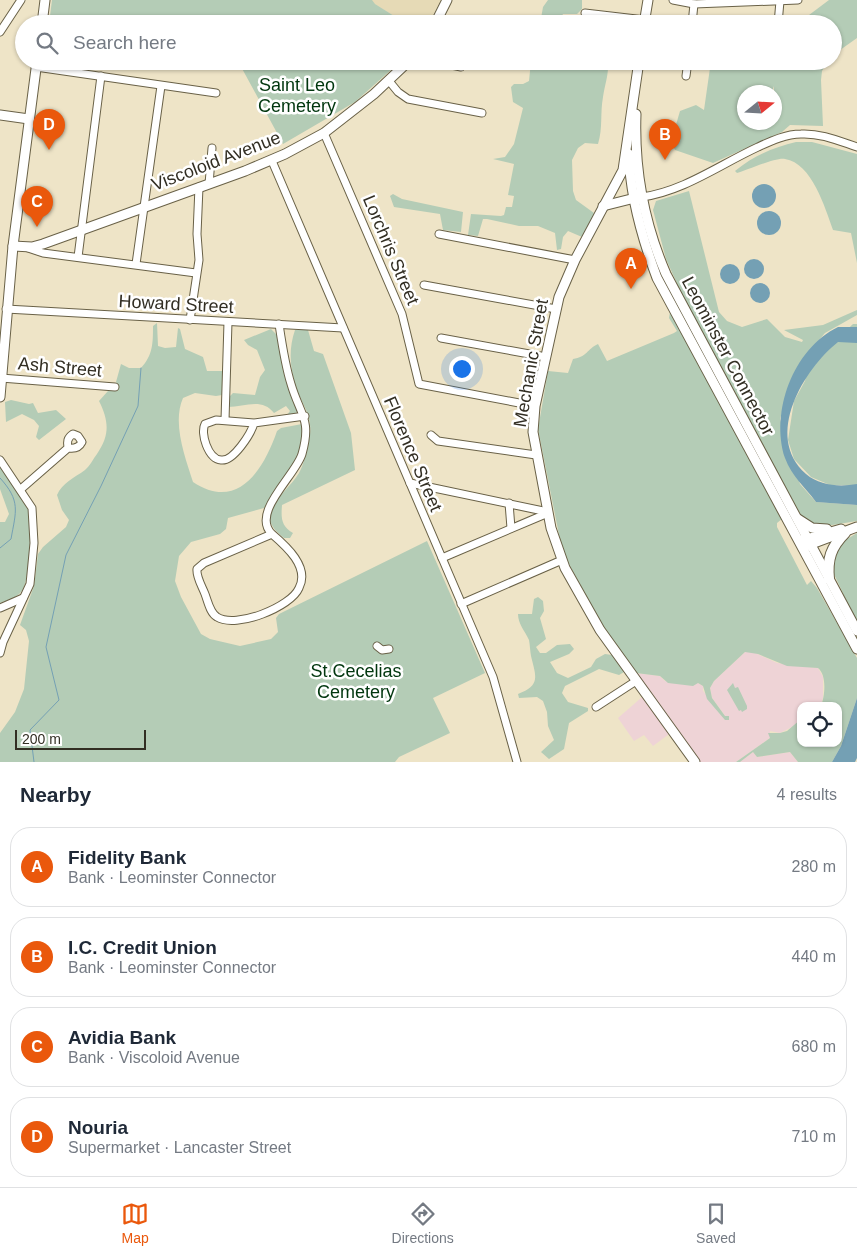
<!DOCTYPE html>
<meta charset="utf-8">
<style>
:root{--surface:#fff;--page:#f6f6f7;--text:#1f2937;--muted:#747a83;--line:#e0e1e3;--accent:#ea580c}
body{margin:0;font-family:Helvetica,sans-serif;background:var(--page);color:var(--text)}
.controls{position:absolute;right:15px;bottom:15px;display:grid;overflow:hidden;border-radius:10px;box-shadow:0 1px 4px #0004}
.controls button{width:45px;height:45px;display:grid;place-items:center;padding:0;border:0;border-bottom:1px solid var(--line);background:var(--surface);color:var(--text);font:25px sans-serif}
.compass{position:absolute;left:737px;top:85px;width:45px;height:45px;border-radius:50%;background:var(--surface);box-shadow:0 1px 4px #0004;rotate:72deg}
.scale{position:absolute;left:15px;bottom:12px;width:131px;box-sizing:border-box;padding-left:5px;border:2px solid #322e23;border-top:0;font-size:14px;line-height:18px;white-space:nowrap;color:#322e23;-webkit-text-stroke:4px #fff;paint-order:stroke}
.you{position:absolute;left:461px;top:368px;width:18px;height:18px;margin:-12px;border:4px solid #fff;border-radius:50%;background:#1a73e8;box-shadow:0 0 0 8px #1a73e833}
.badge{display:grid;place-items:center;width:32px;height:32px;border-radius:50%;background:var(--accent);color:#fff;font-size:16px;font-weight:700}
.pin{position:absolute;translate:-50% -41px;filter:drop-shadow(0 1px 2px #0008)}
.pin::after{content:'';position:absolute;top:26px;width:18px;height:15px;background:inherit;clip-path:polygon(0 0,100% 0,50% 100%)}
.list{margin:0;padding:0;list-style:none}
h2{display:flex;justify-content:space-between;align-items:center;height:65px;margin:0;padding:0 20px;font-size:21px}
h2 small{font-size:16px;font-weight:400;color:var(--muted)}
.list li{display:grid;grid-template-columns:32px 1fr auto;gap:15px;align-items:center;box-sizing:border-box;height:80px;margin:0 10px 10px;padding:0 10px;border:1px solid var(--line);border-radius:20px}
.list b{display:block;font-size:19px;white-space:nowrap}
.list p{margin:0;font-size:16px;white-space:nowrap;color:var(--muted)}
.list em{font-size:16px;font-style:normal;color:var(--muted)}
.icon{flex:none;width:28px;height:28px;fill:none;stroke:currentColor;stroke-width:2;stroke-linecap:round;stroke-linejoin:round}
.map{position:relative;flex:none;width:857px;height:762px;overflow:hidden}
.search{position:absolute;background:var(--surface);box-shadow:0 1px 4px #0004;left:15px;right:15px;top:15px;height:55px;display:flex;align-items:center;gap:12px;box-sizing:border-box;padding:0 18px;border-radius:28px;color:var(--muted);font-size:19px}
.sheet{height:425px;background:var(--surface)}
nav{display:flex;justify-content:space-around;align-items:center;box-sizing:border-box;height:70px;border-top:1px solid var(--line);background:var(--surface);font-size:14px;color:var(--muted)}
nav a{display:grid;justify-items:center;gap:2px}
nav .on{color:var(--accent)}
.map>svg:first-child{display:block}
.commercial{fill:#eed3d6}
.built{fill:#e6dab6}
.green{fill:#b4ccb6;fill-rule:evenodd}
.water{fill:#74a0b4}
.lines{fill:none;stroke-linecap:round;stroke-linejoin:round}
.stream{stroke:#74a0b4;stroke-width:1}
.minor-casing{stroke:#696147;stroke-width:9}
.major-casing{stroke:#696147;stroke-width:11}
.highway-casing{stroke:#696147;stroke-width:12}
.minor{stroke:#fff;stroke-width:7}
.major{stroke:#fff;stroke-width:9}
.highway{stroke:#fff;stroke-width:10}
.labels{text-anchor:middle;stroke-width:5;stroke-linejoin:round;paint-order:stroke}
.park-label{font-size:18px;fill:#01360e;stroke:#fff}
.street-label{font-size:18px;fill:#322e23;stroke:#fff}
</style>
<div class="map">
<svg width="857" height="762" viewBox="0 0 857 762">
<rect width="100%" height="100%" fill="#eee4c7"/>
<g class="commercial">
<polygon points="751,651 777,663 818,668 823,677 823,697 821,706 801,706 801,719 794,726 780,733 770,731 770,738 736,762 700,762 676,729 653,746 644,735 634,741 618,718 649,691 636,673 660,676 665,681 698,683 703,686 703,691 726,717 712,698 710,688 714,681 745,652"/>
<polygon points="753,752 757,757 790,752 798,762 740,762"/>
</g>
<polygon class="built" points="368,0 441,0 428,24 407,24"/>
<g class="green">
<polygon points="52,0 372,0 375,4 407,24 49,24"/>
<polygon points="548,0 582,0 582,9 577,14 563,14 557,24 540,24 543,7"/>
<polygon points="829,0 857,0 857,38 833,55 833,24 797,24"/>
<polygon points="225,61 401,61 355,102 283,144 239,63"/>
<path d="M531,61H608C609,74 605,84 603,97C600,113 603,128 598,144L585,143L578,148L572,160L573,191L576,200L594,213L585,235L582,237L568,231L563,237L561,249L557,250L555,233L538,226H519L487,219H483L478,236L468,235L471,214L501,216L504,215L506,207H512L514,196L508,195L514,164L493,159L505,157L514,144L523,108L513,102L511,87L514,84H523L529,81Z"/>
<path d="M711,61H828L822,71L821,80L823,126L790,125L782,132L713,163L675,150L671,142L680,111L696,105L704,110ZM774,86V122H744V92H772Z"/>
<path d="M796,142H812L857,154V263L851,233L833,230C825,208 812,163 785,159C776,157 748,170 737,173L735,171C753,156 774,147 796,142Z"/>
<polygon points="689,191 719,312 727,321 742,327 767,319 785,337 802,342 803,340 784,330 823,325 857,310 857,315 825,333 801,361 790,382 780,419 800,484 816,502 857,505 857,521 820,527 803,519 687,306 666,259 653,210 656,201"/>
<polygon points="393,194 402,199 463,212 461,232 443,230 440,214 394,207 390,196"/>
<path d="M670,312L783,518L777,523V527L807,585L811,581L817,588L857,658V698L841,746L832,762H798L790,752L757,757L753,752L740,762H736L770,738L768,733H780L787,731L801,719V743H838V706H821C825,696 827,675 818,668L787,666L758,654L745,652L714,681L710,688L712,698L725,716H729V720H725L707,699L703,686L698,683L693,686L668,683L660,676L636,673L602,624L570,566L561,545L538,429L548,371L568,373L573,359C587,357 587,349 598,344L607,361L674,333L677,331L669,318Z"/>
<path d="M157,323L158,346L165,348L176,347L178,328L180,329L185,349L203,357L207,371H222V395L216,396L195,393L183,398C172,423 185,457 193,482C238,512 264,469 277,431L281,428L302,424L304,427L300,455L287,477L264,508L228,518L226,529L220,534L191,542L179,556L175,581L181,597L201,634L210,639L240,646L271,639L278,632L276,618L279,614L427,541L485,673L433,698L450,733L399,757L395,762H0V733L15,712L24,689L29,641L26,630L20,625L34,586L38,554L43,547L66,527L69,520L62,510L57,495C62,483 74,478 85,470C90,466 93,459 97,454C110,435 109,421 99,401L108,391H117L119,387L116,382L121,364L129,368H141C153,355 153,343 153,326Z"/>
<polygon points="853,324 857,324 857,488 850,485 830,485 811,477 794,459 788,440 794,401 805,381 808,367"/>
<path d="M271,329L277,335L299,412L287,415L290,411L286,406L274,413C262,397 244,407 228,407L227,399L233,393L255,395L260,377L265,370L257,350L248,345L244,340Z"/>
<path d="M295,330H308L314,351L323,354L351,433L355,470L282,505C281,518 281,526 293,533L290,538H284C250,513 286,495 299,473C304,464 307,450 309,440C314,419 304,408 297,390C290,370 288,350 295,330Z"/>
<polygon points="11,400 29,404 33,403 38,413 56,410 66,419 39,440 36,437 39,426 34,420 22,414 6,422 5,402"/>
<path d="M0,466C9,478 20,491 27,504C33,517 30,577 23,589C19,597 8,600 0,603V522H5L9,514L0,489Z"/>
<polygon points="857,533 857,623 832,570 839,544"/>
<path d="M538,597L543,601L544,611L540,618L546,639L536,647L540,653H546L557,645L570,644L574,649L569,654L550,662L557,673L568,678L591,667L596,659L605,654L612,655L624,672L619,675L599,669L565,686L562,693L568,702L588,708V711L569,723L564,749L549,759L541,752L554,740L548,726L547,712L543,701L537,697L519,698L518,694C541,685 536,677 531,656C530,651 530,645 529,640C525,631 518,624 518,614H532L534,599Z"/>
<polygon points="733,683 735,688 738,687 747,706 747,709 742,712 741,710 739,711 727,690"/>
</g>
<g class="water">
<circle cx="764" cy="196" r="12"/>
<circle cx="769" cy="223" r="12"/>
<circle cx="754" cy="269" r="10"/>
<circle cx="730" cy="274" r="10"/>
<circle cx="760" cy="293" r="10"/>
<path d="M838,327H857V343L838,342C804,369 763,436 806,474C820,486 840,487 857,484V505L816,502C805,487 792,477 785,458C770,412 793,349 838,327Z"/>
<polygon points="857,698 857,758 855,762 832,762 841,746"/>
</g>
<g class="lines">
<g class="stream">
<path d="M0,478C21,501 16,511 11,539L0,548"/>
<polyline points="34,762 30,730 59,700 46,647 66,555 101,486 138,406 141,368"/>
</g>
<g class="minor-casing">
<g id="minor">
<polyline points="673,0 694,4 798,0"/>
<polyline points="585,13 645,20"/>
<polyline points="692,24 694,4"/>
<polyline points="778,24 780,1"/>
<polyline points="0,32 21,0"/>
<polyline points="432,61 461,67"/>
<polyline points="36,67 216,93"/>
<polyline points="686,76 688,61"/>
<polyline points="389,81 398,92 408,99 482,113"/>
<polyline points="324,133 402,314 419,384 535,406"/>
<polyline points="272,161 493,677 517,762"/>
<polyline points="209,184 212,148"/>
<path d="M642,197C684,191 719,165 758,147C771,141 786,134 801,134C821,133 839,141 857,147"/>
<polyline points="439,234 575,260"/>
<polyline points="28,248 43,253 196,273"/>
<polyline points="78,257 101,76"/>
<polyline points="136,264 161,86"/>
<polyline points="424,285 556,309"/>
<polyline points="6,309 343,328"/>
<polyline points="190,320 199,260 197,234 199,187"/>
<polyline points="441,338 546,357"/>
<polyline points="1,378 115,387"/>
<polyline points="225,420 228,322"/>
<path d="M254,423L216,420L205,424C200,433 208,459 221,460C233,462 251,434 254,423L305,416"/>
<polyline points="431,435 438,441 536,455"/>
<polyline points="0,460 32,508 34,543 30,584 3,642 0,653"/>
<polyline points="410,483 548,512"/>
<path d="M21,489L68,448C74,449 79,448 82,442L78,436L73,434C67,438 67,442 68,448"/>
<polyline points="509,503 511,528"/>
<path d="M272,534C286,546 310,567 299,588C291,607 236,629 217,617C210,613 208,602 205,594C202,586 196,577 197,569L204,563L272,534C250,513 296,475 302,454C312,419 300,415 291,384C285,365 282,344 279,324"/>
<polyline points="442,558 548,513"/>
<polyline points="461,604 562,560"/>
<polyline points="0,608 23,598"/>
<polyline points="377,646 382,650 389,649"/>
<polyline points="596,707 636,681"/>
</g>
</g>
<g class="major-casing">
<g id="major">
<polyline points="42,24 45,0"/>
<polyline points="435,24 447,0"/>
<polyline points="644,24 648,0"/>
<polyline points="639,61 623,170 575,260 559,297 535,406 533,432 551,528 565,568 600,630 695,762"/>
<path d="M636,114C634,169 644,223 666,274L857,631"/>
<polyline points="0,115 29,119"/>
<path d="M629,154C630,197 642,238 657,278L857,649"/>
<polyline points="603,206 639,197"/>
<polyline points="13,246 32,247 43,244 245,171 285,154 324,133 342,119 374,94 409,61"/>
<polyline points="0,397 13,246 37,61"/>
<polyline points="798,519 812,528 827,529"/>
<polyline points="803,540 841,529"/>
<polyline points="806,546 857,527"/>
</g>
</g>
<g class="highway-casing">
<path id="highway" d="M829,579C827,559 831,547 845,533"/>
</g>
<use href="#minor" class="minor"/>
<use href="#major" class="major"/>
<use href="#highway" class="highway"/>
</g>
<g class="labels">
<g class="park-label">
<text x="297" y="91">Saint Leo<tspan x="297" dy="21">Cemetery</tspan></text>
<text x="356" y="677">St.Cecelias<tspan x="356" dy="21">Cemetery</tspan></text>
</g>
<g class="street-label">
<text transform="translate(216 161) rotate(-21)" y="6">Viscoloid Avenue</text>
<text transform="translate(391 250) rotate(67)" y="6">Lorchris Street</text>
<text transform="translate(176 304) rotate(3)" y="6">Howard Street</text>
<text transform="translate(728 356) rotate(62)" y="6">Leominster Connector</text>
<text transform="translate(531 363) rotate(-80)" y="6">Mechanic Street</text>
<text transform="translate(60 367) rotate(5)" y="6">Ash Street</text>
<text transform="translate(413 454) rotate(67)" y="6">Florence Street</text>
</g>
</g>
</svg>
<div class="controls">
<button><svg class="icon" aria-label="locate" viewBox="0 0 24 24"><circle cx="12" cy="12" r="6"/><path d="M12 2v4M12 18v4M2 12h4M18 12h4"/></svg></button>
</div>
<svg class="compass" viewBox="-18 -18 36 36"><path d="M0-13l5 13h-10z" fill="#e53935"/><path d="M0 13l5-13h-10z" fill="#747a83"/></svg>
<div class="scale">200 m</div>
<div class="you"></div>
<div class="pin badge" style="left:631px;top:289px">A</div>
<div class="pin badge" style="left:665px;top:160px">B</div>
<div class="pin badge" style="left:37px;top:227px">C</div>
<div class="pin badge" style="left:49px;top:150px">D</div>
<div class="search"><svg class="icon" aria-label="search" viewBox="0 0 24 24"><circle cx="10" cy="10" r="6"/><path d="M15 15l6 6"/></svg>Search here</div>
</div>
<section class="sheet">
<h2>Nearby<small>4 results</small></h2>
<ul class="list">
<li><span class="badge">A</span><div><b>Fidelity Bank</b><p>Bank · Leominster Connector</p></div><em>280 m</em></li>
<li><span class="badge">B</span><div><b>I.C. Credit Union</b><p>Bank · Leominster Connector</p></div><em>440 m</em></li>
<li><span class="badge">C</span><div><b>Avidia Bank</b><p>Bank · Viscoloid Avenue</p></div><em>680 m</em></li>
<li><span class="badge">D</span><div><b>Nouria</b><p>Supermarket · Lancaster Street</p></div><em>710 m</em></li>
</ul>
</section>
<nav>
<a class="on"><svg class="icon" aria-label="map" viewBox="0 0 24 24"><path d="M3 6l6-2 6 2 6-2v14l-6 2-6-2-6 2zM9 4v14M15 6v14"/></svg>Map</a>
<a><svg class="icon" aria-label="directions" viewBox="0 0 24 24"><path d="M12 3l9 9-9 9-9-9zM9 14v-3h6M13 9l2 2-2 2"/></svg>Directions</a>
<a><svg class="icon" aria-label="saved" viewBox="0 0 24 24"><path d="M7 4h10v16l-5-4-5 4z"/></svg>Saved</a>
</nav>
